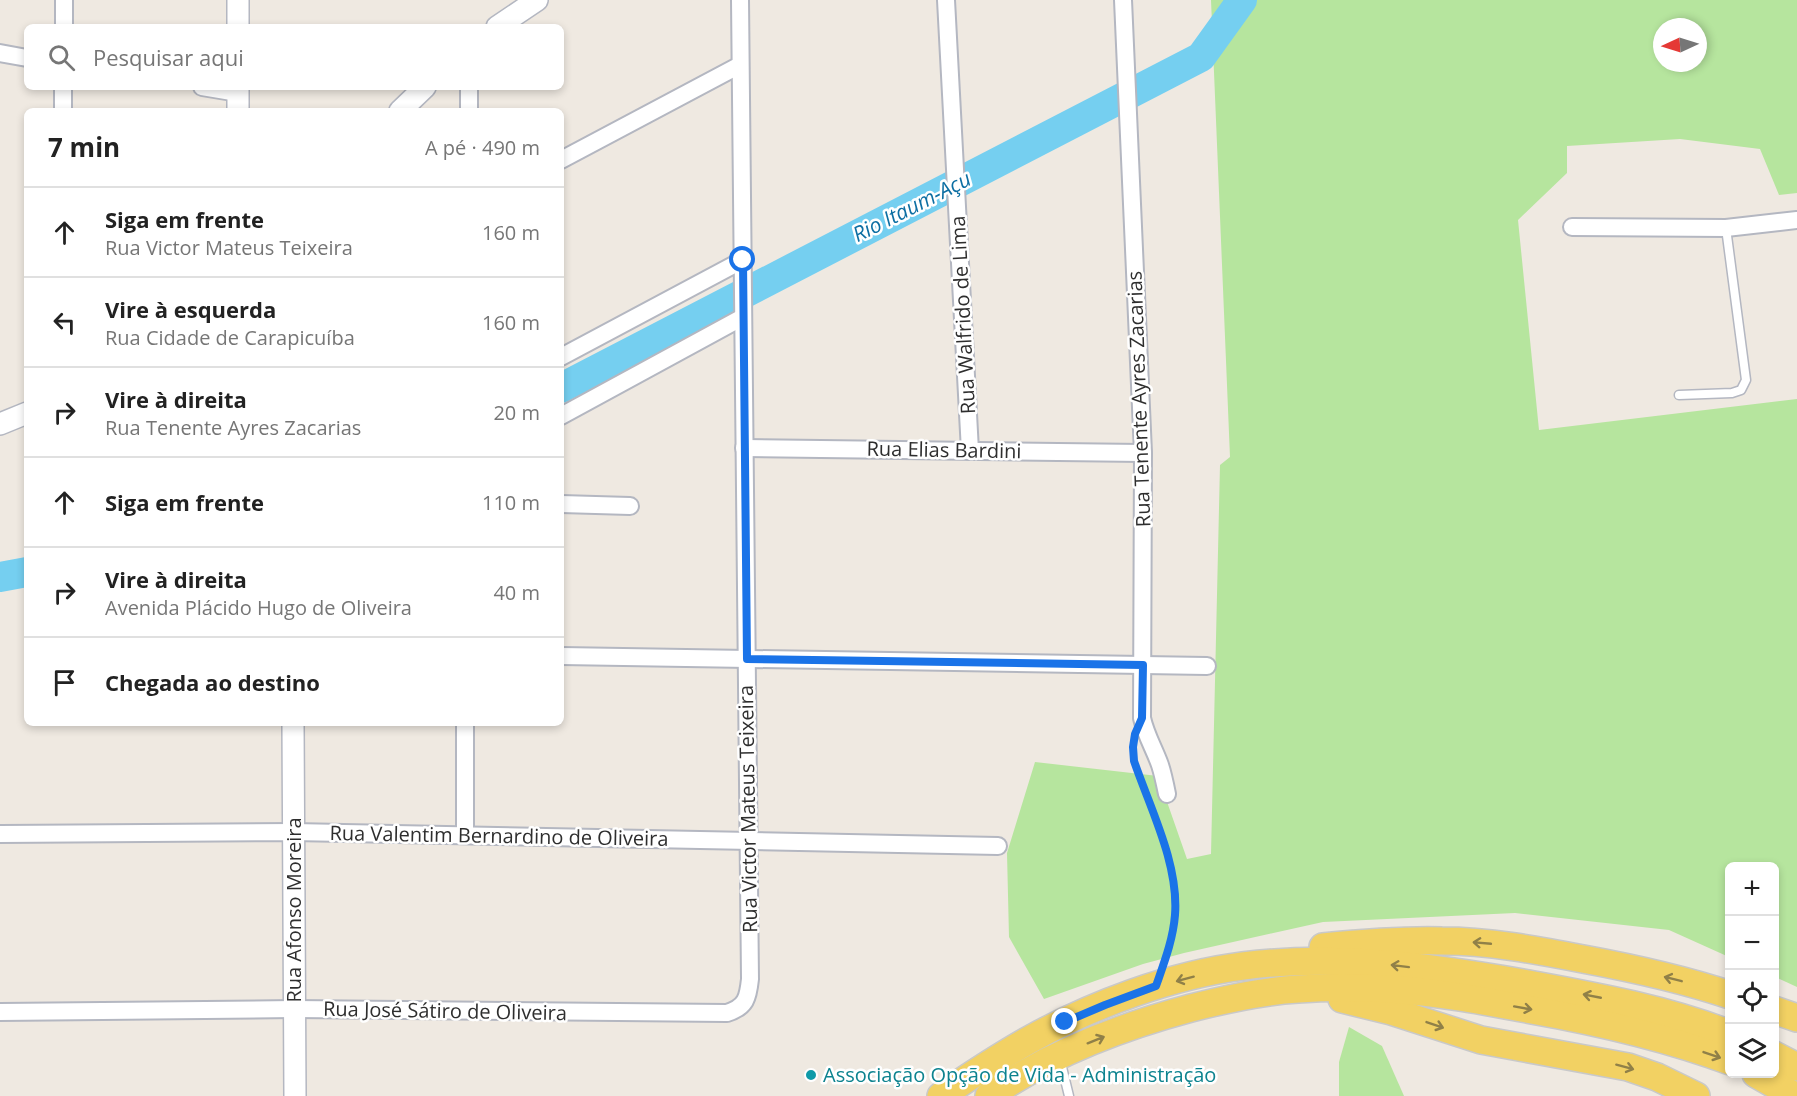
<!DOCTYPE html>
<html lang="pt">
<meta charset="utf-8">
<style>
:root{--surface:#fff;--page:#f2f2f2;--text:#222;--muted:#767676;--line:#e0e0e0}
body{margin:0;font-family:"Open Sans",sans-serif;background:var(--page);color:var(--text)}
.controls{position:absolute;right:18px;bottom:18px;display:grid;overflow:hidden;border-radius:9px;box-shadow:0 3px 9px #0003}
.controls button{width:54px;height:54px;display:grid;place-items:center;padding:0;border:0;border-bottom:2px solid var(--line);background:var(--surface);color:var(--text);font:30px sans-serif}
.compass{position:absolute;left:1653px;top:18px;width:54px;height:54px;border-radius:50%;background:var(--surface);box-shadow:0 3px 9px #0003;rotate:266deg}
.stop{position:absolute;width:18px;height:18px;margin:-14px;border:4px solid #1a73e8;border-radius:50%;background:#fff}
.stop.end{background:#1a73e8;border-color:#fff;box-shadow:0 2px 6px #0008}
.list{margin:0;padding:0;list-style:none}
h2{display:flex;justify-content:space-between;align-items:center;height:78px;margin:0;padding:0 24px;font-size:26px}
h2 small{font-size:20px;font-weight:400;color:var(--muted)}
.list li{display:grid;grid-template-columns:39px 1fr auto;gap:18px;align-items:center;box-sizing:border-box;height:90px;padding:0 24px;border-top:2px solid var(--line)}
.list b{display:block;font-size:22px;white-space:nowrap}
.list p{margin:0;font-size:20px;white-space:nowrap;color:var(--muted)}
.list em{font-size:20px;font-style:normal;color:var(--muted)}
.icon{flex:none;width:33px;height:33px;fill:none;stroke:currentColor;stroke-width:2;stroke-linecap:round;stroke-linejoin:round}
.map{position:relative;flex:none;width:1797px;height:1096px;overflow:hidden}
.search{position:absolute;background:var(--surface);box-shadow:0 3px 9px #0003;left:24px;top:24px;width:540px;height:66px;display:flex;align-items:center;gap:15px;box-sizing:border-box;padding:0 21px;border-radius:9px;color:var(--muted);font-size:22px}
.panel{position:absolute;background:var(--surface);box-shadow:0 3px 9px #0003;left:24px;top:108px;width:540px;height:618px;border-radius:9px}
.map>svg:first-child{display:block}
.green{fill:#b6e59e;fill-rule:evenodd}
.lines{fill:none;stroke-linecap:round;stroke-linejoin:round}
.river{stroke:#75cff0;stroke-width:30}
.service-casing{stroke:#b4b7c1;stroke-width:11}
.minor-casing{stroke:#b4b7c1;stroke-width:20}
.tertiary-casing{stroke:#b4b7c1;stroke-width:24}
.primary-casing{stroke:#c9c9c9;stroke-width:30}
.path{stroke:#c9c9c9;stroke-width:3;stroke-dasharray:4.5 3;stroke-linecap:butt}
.service{stroke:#fff;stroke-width:8}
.minor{stroke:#fff;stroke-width:16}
.tertiary{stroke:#fff;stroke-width:21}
.primary{stroke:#f2d163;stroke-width:27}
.oneway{stroke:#908048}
.route{stroke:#1a73e8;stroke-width:8}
.culture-dot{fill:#0f9aa8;stroke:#fff;stroke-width:2}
.labels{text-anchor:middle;stroke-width:5;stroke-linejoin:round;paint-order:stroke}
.street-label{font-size:20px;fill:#2e2e2e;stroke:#fff}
.culture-label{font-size:20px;fill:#0d838f;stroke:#fff;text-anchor:start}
.water-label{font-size:21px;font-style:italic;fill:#0d6fa3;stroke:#fff}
</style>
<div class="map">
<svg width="1797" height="1096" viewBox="0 0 1797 1096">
<rect width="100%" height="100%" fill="#efe9e1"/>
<g class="green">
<path d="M1211,0H1797V193L1779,195L1760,149L1680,139L1567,146V173L1518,220L1539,430L1797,399V987L1775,977L1774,866H1730L1729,957L1669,930L1515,913L1323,922L1184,953L1143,964L1044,999L1009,937L1007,853L1035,762L1158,776L1187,859L1211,854L1220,465L1230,457ZM1662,27H1698V63H1662Z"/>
<polygon points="1349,1027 1382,1046 1404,1096 1339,1096 1339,1062"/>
</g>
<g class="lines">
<g class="river">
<polyline points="561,388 1201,57 1242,0"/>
<polyline points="0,577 27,572"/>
</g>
<g class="service-casing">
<g id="service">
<polyline points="1679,395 1732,393 1741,390 1746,380 1726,228"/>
<polyline points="1060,1059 1069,1096"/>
</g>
</g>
<g class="minor-casing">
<g id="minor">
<polyline points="946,0 970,451"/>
<path d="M1123,0L1143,453L1142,718C1146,736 1154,748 1160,765C1163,774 1165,784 1167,794"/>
<polyline points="64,27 64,0"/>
<polyline points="0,53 27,58"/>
<polyline points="202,87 238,93"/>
<polyline points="63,111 63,87"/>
<polyline points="469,111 469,87"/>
<polyline points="561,160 740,65"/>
<polyline points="1572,227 1726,228 1797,220"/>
<polyline points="561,357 743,260"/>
<polyline points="561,416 743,317"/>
<polyline points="744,448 1143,453"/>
<polyline points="561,504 630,506"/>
<polyline points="561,656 1207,666"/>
<polyline points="0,834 293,832 998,846"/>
<polyline points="465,835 465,723"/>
<path d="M0,1012L294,1009L727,1013C746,1007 748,998 750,979L740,0"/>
</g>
</g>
<g class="tertiary-casing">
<g id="tertiary">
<polyline points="238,27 238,0"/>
<polyline points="497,27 537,0"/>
<polyline points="238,111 238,87"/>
<polyline points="400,111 425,87"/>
<polyline points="0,424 27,413"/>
<polyline points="293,723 295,1096"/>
</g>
</g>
<g class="primary-casing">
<g id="primary">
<path d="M1323,947C1363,943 1402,940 1442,941C1489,941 1536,950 1583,959C1632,968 1682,979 1730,995"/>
<polyline points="1342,999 1391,1011 1481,1040 1628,1067 1657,1077 1696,1096"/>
<polyline points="1774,1010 1797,1018"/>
<polyline points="1774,1055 1797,1067"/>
<polyline points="1756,1074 1795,1096"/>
<path d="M941,1096C970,1076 999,1057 1029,1040C1092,1005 1171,975 1243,966C1336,954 1431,967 1523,983C1593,996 1663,1008 1730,1034"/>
<path d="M989,1096C1049,1054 1120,1027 1191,1008C1226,999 1262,991 1298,989C1328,987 1359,987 1389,989C1437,992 1485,1001 1532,1010C1600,1022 1665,1037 1730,1061"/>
</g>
</g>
<path class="path" d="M1133,745L1134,761C1150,807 1180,868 1174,917C1173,932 1169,947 1164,962"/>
<use href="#service" class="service"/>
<use href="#minor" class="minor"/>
<use href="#tertiary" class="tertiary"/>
<use href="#primary" class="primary"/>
</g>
<defs><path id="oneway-shaft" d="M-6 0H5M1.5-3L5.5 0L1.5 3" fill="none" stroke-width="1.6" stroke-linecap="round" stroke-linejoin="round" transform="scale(1.5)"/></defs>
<g class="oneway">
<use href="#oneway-shaft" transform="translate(1482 943) rotate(-175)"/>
<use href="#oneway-shaft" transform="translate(1400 966) rotate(-173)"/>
<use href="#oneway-shaft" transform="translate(1185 979) rotate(165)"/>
<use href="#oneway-shaft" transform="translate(1673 979) rotate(-166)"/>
<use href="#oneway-shaft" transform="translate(1592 996) rotate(-169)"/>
<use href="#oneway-shaft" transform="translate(1523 1008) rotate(10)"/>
<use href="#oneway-shaft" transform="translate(1435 1025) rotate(19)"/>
<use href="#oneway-shaft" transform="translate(1096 1040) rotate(-22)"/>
<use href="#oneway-shaft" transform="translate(1712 1055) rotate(19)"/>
<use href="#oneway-shaft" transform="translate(1625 1067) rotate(15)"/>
</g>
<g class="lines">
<path class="route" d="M743,260L747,659L1143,665L1142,718L1135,734L1133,747L1134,761C1150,808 1179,864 1175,915C1173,940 1164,963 1156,986L1105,1005L1065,1022"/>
</g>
<circle class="culture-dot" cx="811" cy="1075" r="6"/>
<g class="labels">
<g class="street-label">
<text transform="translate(963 315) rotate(-93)" y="7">Rua Walfrido de Lima</text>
<text transform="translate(1139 399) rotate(-92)" y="7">Rua Tenente Ayres Zacarias</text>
<text transform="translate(944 450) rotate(1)" y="7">Rua Elias Bardini</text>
<text transform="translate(748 809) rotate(-91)" y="7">Rua Victor Mateus Teixeira</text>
<text transform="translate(499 836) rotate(1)" y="7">Rua Valentim Bernardino de Oliveira</text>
<text transform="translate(294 910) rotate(-90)" y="7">Rua Afonso Moreira</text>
<text transform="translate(445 1011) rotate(1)" y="7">Rua José Sátiro de Oliveira</text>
</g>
<g class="culture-label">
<text x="823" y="1082">Associação Opção de Vida - Administração</text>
</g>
<g class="water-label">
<text transform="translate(912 207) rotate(-27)" y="7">Rio Itaum-Açu</text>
</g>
</g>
</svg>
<div class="controls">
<button>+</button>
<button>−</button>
<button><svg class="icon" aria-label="locate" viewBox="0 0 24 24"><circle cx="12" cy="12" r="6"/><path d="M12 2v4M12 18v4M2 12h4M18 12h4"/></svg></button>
<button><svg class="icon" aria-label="layers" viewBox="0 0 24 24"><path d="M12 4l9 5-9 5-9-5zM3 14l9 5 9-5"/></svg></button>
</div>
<svg class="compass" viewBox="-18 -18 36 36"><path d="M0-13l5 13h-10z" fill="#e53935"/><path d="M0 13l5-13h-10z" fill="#767676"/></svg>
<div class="stop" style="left:743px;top:260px"></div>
<div class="stop end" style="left:1065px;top:1022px"></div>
<div class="search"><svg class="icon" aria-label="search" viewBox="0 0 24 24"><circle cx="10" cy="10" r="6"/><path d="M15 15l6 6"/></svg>Pesquisar aqui</div>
<section class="panel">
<h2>7 min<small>A pé · 490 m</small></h2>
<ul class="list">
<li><svg class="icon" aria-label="ahead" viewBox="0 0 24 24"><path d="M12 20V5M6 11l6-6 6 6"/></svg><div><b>Siga em frente</b><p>Rua Victor Mateus Teixeira</p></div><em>160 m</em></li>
<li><svg class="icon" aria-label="left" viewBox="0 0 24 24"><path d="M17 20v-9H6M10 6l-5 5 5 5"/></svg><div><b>Vire à esquerda</b><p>Rua Cidade de Carapicuíba</p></div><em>160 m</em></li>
<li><svg class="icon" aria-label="right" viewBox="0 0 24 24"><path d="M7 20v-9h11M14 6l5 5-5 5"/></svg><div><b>Vire à direita</b><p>Rua Tenente Ayres Zacarias</p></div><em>20 m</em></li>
<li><svg class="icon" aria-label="ahead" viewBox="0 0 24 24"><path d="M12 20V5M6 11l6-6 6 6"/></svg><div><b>Siga em frente</b></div><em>110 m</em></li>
<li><svg class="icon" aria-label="right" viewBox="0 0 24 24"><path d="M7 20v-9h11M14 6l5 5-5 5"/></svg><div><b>Vire à direita</b><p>Avenida Plácido Hugo de Oliveira</p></div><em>40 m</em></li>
<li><svg class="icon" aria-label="arrive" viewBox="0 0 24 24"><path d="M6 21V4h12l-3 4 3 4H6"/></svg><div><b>Chegada ao destino</b></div></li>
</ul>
</section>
</div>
